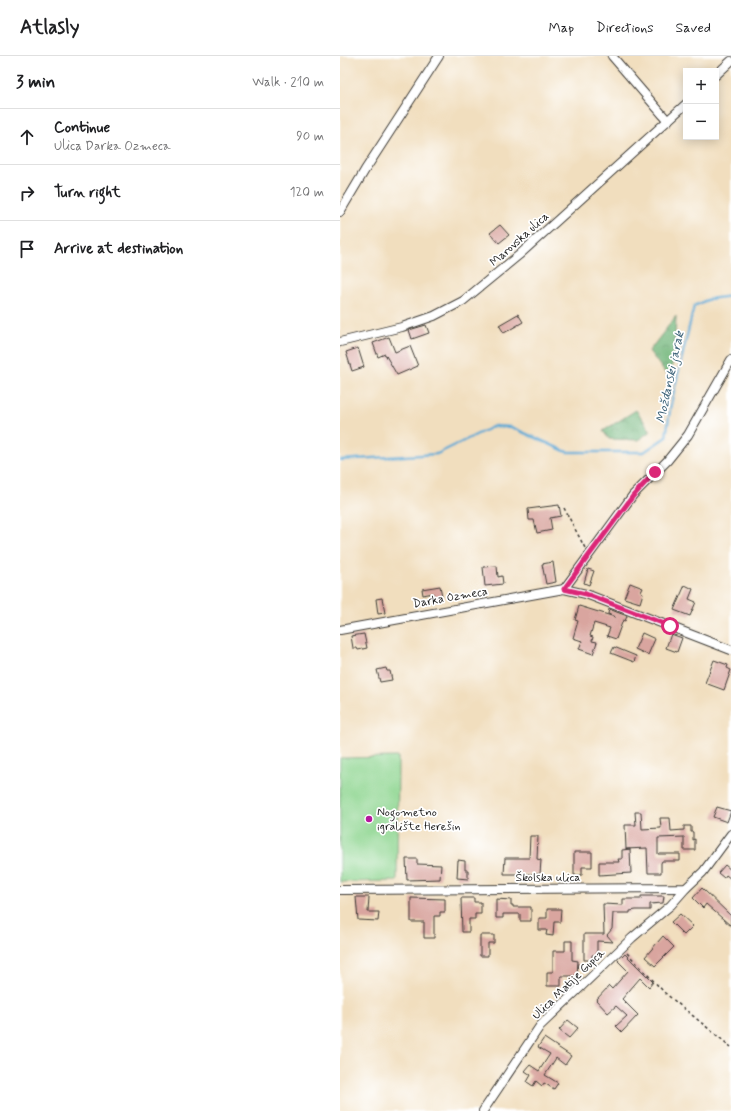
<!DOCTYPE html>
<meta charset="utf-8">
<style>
:root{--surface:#fff;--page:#f6f6f6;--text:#202124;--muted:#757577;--line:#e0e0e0}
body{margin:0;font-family:Mynerve,sans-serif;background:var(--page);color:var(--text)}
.controls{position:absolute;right:12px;top:12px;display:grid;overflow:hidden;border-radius:0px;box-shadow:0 2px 10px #0003}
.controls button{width:36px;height:36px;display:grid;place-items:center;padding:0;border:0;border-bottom:1px solid var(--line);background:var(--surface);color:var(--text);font:20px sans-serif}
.stop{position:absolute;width:12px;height:12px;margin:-9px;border:3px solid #db2777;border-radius:50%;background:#fff}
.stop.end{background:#db2777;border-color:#fff;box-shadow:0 1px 4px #0008}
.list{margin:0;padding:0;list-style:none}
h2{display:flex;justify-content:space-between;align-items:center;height:52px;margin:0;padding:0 16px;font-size:17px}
h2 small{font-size:13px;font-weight:400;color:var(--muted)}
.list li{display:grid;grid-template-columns:26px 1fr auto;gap:12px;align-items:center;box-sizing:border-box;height:56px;padding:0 16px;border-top:1px solid var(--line)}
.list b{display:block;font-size:15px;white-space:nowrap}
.list p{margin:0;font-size:13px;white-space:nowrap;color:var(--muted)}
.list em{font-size:13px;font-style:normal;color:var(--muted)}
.icon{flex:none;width:22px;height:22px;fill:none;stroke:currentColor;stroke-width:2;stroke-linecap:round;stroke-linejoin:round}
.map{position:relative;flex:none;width:391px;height:1055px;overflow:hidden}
header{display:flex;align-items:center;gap:24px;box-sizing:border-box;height:56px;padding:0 20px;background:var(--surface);border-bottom:1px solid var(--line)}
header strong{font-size:19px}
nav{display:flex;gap:22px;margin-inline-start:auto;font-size:14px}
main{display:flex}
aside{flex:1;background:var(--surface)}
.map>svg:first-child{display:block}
.green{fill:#8ed590;stroke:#557856}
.forest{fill:url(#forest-crowns);stroke:#47694b}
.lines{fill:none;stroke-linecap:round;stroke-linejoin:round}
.stream{stroke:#5ca9d5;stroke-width:2.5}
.building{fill:#d9a59f}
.minor-casing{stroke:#3c3934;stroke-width:10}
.path{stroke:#3c3934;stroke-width:1.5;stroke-dasharray:3 3;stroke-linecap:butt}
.minor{stroke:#fff;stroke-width:8}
.route{stroke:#db2777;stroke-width:5}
.poi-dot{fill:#b5179e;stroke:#fff;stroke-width:1.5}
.labels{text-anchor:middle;stroke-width:3.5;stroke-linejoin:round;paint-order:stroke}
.street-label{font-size:12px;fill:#1c1c1c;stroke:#fff}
.poi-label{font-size:12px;fill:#1c1c1c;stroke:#fff;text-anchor:start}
.water-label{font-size:13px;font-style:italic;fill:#3c6278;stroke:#fff}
</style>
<header>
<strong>Atlasly</strong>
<nav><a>Map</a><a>Directions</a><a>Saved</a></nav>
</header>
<main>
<aside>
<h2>3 min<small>Walk · 210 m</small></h2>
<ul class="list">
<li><svg class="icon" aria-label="ahead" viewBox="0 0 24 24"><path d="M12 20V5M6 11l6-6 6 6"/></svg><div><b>Continue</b><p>Ulica Darka Ozmeca</p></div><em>90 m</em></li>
<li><svg class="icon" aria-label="right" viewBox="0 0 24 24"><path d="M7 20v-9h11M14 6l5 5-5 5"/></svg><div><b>Turn right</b></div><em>120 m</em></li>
<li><svg class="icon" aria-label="arrive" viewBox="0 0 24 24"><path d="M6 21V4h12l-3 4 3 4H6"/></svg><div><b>Arrive at destination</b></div></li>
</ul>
</aside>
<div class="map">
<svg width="391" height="1055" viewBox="0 0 391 1055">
<defs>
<pattern id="forest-crowns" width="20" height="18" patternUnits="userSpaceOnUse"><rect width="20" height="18" fill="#72b67a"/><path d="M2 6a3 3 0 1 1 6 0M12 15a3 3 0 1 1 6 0" fill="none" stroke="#5d9363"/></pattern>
</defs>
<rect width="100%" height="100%" fill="#fff"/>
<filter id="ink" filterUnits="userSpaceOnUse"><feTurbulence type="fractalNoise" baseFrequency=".025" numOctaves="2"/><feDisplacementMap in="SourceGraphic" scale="8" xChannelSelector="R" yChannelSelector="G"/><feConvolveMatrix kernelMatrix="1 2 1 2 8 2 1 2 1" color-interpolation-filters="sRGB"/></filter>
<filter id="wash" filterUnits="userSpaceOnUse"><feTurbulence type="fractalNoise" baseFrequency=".012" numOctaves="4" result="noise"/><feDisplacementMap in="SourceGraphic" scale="16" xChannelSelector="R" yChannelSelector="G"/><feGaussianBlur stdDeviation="0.9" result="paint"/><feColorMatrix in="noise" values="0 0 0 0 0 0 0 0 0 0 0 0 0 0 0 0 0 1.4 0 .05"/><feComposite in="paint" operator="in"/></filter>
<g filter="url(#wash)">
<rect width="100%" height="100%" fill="#f1debe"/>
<polygon class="green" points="58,701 57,825 0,826 0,702"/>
<g class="forest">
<polygon points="336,260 335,285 331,318 326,318 309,295"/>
<polygon points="296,354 311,375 298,384 269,383 263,375"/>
</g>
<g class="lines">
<polyline class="stream" points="0,404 97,398 154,370 171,371 227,396 304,396 326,381 331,348 354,250 369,243 391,240"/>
</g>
<g id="blocks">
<g class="building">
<polygon points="160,169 169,179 159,187 150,177"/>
<polygon points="178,258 183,266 164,277 159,269"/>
<polygon points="86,269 89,277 72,283 69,274"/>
<polygon points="49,281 55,296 70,290 78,310 57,319 45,298 38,301 33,287"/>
<polygon points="18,292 24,311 12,315 6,296"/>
<polygon points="219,449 221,460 210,462 212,474 197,477 194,464 189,464 188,453"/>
<polygon points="213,506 216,526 206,528 202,508"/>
<polygon points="157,510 158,521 162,520 163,528 145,530 143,511"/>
<polygon points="248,513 254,515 249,529 244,527"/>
<polygon points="290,527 303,532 301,536 303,537 300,547 284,542"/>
<polygon points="345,529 353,533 349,543 356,546 350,560 334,554"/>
<polygon points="100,530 102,540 94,542 93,537 83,539 82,533"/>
<polygon points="42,542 45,557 38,558 36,543"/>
<polygon points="239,550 275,561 268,558 269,553 287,560 285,565 283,564 276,583 267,580 270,572 254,567 250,580 253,581 252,585 257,586 253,598 239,593 242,585 233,582 238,565 235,564"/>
<polygon points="302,577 315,583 308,599 295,593"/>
<polygon points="24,578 27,592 18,594 17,592 13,592 11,580"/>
<polygon points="331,578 342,582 337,596 326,592"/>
<polygon points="274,591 296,600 294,606 271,597"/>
<polygon points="374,604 388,609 387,612 391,614 384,634 365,627"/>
<polygon points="46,612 47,615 50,615 52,624 40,626 37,614"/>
<polygon points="377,751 391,755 387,766 373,761"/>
<polygon points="295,756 301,756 302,773 321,772 320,762 330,762 331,775 344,774 344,770 351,770 351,776 353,776 353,784 355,783 355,794 344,794 344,781 318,782 318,798 340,798 340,805 322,805 321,807 321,817 308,817 307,792 286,793 285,769 296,769"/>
<polygon points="190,780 198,780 197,803 201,804 200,818 164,818 165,802 189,802"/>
<polygon points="290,793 291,817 259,819 259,806 279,806 278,803 282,803 282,794"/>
<polygon points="234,796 252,796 252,811 242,811 242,819 234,819"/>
<polygon points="66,803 77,803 77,808 101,809 100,823 67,824"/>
<polygon points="118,804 125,805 125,814 128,814 128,823 117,822"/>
<polygon points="385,809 391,814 391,823 386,819 384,822 378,817"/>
<polygon points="362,832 391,860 391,870 366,848 363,852 353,842"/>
<polygon points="301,840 324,840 323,847 310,848 310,854 296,854 290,855 290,857 273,857 272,873 267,879 273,886 257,885 257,899 252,899 252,904 244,904 244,878 264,878 263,848 283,849 283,843 301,843"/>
<polygon points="16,841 29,841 28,856 39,856 38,865 18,864"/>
<polygon points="71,842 105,843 105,856 100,856 100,860 94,860 94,882 84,882 84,866 71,866"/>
<polygon points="121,842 134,842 134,846 141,846 141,858 135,858 135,863 129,863 129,876 122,876"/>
<polygon points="156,843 171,844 171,849 173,849 173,851 191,851 191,865 180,865 180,858 163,858 163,862 156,862"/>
<polygon points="207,853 221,853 220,866 214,866 213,880 206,879 207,874 199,874 199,862 207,862"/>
<polygon points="340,858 353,870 344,879 331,866"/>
<polygon points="140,879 154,879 154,887 148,887 148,900 140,900"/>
<polygon points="323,880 334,891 315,910 305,901"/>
<polygon points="225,885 232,885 232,904 238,905 237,920 221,920 221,930 207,930 207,916 213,916 213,895 225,895"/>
<polygon points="285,898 313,926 309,931 300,922 282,943 298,959 282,976 276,970 287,960 276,950 268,957 256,944 269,930 272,933 288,915 278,905"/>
<polygon points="228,964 238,972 229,982 219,974"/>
<polygon points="204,982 231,1000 225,1009 216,1002 205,1019 218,1027 214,1033 204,1027 202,1030 196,1025 193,1030 187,1026 191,1019 185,1015 190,1009 199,1015 210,998 198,991"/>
</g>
</g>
</g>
<g filter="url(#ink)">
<use href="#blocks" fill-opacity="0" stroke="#3c3934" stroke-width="1"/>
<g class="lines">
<g class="minor-casing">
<g id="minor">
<polyline points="272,0 328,65"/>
<polyline points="376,19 391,5"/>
<polyline points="0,156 25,114 99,0"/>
<polyline points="0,286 62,271 94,260 123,245 179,199 346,48"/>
<polyline points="224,533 293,439 327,405 348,379 391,304"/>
<polyline points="0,574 224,533 246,538 391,594"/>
<polyline points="0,834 346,832 363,816 391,778"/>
<polyline points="143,1055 200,970 292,882 331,849 346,832"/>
</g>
</g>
<g class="path">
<polyline points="224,452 245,492"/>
<polyline points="287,897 325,937 391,991"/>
</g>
<use href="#minor" class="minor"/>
</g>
</g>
<g class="lines" filter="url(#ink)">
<polyline class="route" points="315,416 293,440 224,533 246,538 330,570"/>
</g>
<circle class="poi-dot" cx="29" cy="763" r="4"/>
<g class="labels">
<g class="street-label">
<text transform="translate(179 183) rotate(-42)" y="4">Marovska ulica</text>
<text transform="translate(110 541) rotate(-10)" y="4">Darka Ozmeca</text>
<text x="208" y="825">Školska ulica</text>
<text transform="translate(228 928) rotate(-44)" y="4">Ulica Matije Gupca</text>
</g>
<g class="poi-label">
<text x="37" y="760">Nogometno<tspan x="37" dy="14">igralište Herešin</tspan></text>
</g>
<g class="water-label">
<text transform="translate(329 321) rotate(-78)" y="5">Moždanski jarak</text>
</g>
</g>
</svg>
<div class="controls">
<button>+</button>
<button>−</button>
</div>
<div class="stop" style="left:330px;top:570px"></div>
<div class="stop end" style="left:315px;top:416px"></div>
</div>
</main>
